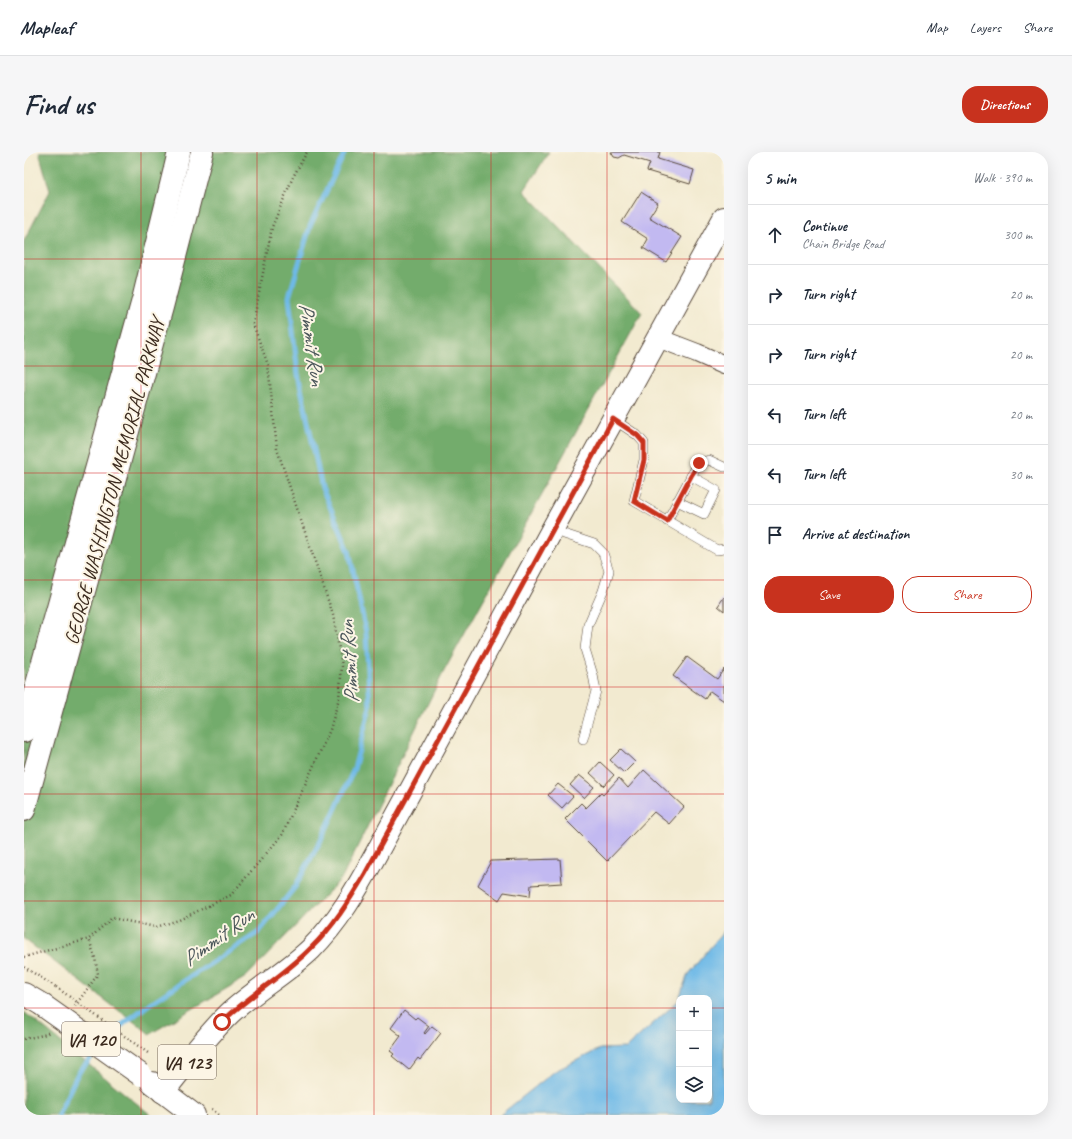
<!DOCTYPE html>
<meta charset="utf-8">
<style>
:root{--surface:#fff;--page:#f6f6f7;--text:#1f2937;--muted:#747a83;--line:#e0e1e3;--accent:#c8321e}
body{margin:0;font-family:Caveat,sans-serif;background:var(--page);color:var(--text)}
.controls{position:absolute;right:12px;bottom:12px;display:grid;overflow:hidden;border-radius:8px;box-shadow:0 4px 16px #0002}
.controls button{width:36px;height:36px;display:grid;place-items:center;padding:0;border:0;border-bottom:1px solid var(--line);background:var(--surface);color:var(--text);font:20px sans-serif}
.stop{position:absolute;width:12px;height:12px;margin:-9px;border:3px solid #c8321e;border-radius:50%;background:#fff}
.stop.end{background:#c8321e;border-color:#fff;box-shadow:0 1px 4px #0008}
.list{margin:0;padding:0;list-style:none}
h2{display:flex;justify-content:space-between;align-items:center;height:52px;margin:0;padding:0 16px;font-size:17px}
h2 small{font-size:13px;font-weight:400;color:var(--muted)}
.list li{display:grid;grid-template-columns:26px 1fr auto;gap:12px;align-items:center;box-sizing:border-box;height:60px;padding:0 16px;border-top:1px solid var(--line)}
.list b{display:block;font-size:15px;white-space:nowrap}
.list p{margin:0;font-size:13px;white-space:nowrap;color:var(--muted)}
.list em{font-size:13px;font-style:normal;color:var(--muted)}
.actions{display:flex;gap:8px;padding:12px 16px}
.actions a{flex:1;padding:9px 0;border:1px solid var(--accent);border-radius:16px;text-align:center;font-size:14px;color:var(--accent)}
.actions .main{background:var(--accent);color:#fff}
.icon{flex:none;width:22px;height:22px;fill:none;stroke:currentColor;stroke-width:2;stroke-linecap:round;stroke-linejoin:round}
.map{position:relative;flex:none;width:700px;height:963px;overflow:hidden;border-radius:16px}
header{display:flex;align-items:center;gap:24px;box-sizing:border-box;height:56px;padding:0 20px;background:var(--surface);border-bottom:1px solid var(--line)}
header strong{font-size:19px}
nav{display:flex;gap:22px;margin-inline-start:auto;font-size:14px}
.intro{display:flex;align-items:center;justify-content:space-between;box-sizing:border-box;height:96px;padding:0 24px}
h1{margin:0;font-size:28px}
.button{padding:10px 18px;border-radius:16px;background:var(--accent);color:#fff;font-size:14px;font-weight:700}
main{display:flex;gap:24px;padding:0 24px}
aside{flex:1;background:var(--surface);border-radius:16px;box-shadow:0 4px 16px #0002}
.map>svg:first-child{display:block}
.forest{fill:#73ac6c;stroke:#576b45}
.water{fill:#6eb9e7;stroke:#547282;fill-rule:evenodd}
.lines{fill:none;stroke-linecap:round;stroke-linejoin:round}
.stream{stroke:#6eb9e7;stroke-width:5}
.building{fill:#c2b9f1}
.lane-casing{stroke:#564739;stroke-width:10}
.street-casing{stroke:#564739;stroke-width:20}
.primary-casing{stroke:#564739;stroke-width:24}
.highway-casing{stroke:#564739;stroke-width:24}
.path{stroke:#564739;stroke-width:2.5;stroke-dasharray:1 3;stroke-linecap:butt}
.lane{stroke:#fff;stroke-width:9}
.street{stroke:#fff;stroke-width:18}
.primary{stroke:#fff;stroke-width:22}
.highway{stroke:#fff;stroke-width:22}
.primary-bridge-casing{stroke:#564739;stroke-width:24;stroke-linecap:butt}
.path-bridge{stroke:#564739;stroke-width:2.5;stroke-dasharray:1 3;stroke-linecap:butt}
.primary-bridge{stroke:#fff;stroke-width:22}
.route{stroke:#c8321e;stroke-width:5}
.grid{fill:none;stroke:#d62828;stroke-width:1;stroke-opacity:0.55}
.labels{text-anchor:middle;stroke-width:4;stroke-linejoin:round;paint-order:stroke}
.shield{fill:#fcf5e5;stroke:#75675a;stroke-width:1}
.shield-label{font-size:19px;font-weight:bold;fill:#3b2a1e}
.street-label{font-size:20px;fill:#3b2a1e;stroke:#fcf5e5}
.water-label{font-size:21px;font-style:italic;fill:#4a555a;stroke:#fcf5e5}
</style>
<header>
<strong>Mapleaf</strong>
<nav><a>Map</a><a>Layers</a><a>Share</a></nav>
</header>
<div class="intro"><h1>Find us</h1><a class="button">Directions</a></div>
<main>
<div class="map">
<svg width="700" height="963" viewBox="0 0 700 963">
<rect width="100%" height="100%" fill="#fcf5e5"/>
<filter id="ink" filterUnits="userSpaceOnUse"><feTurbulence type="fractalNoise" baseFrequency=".025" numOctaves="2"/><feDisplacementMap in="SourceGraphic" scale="8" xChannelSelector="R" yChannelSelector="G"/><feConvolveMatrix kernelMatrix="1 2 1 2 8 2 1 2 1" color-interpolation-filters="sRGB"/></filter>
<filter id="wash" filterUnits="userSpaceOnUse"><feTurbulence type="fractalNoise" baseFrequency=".012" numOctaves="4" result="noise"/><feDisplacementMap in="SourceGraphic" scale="16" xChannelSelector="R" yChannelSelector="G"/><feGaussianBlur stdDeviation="0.9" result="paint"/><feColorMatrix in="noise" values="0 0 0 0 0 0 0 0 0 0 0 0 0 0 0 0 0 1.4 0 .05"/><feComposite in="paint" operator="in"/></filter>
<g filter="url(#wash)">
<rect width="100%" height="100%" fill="#f2ead0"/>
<g class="forest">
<polygon points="15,0 525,0 500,39 618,161 419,521 318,726 222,825 126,882 0,787 0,89 26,39"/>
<polygon points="0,860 127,963 0,963"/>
</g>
<path class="water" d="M700,779V963H476L531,919L576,897L602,896L654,849L664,822ZM655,846H685V948H655Z"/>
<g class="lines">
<g class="stream">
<polyline points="80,891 94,876 128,850 235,780 271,735 298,686 330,617 346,555 342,480 325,399 298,336 274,222 265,145 286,74 321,0"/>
<polyline points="34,963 54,921 74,898"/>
</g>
</g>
<g id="blocks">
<g class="building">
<polygon points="587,0 636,0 634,7 670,18 666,32 623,19 626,11 600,3 595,6 590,5"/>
<polygon points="617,40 634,51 625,65 658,85 642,110 619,96 624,87 598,70"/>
<polygon points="700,445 700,459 694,454"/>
<polygon points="663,505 693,527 700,517 700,549 686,539 681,547 649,524"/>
<polygon points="597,597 611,610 600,621 586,608"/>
<polygon points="576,610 590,623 580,634 566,621"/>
<polygon points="620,618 660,655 645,672 630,660 583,709 541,667 557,651 562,656 577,641 579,643 595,626 604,636"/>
<polygon points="555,623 570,635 560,646 546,633"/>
<polygon points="534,632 549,644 538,656 524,643"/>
<polygon points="536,707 538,731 507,733 506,744 480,740 475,748 454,733 467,709"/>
<polygon points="380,858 391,867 393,865 405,874 400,881 401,882 408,874 417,881 396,908 394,906 385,918 368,904 370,902 366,899 377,884 367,876"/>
</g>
</g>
</g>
<g filter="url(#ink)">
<use href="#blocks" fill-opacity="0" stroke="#564739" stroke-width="1"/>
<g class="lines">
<g class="lane-casing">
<g id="lane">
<polyline points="589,267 613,283 620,291 620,308 610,349 693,398 700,397"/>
<polyline points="653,349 680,362 692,338 667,324"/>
<polyline points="643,369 667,324 675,311 685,308 700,315"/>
<polyline points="528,378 570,392 579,401 585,419 579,439 564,473 561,497 569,523 572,539 559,587"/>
</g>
</g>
<g class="street-casing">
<polyline id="street" points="634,186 673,201 700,213"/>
</g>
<g class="primary-casing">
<g id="primary">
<polyline points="0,842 17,852"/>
<polyline points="128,931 170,963"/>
<path d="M139,940C161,913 181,885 206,861C231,838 262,821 287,797C314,770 333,737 351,704L528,378L700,66"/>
</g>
</g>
<g class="highway-casing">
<g id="highway">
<polyline points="0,579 119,148 155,0"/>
<polyline points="0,658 138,155 178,0"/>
</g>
</g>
<g class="path">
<polyline points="0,805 65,787"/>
<polyline points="0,815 32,835"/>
<polyline points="51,854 74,822 71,806 65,787 88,766 132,775 155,768 207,743 258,683 306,578 315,546 318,514 309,463 253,297 244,213 229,172 248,75 269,25 283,0"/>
<path d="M0,887C7,885 20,884 25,880"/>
<polyline points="188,957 195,963"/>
</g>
<use href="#lane" class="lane"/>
<use href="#street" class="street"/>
<use href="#primary" class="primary"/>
<use href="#highway" class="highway"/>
<g class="primary-bridge-casing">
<polyline id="primary-bridge" points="17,852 117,923"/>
</g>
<polyline class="path-bridge" points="32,835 124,901"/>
<use href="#primary-bridge" class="primary-bridge"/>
</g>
</g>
<g class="lines" filter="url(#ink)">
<path class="route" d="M198,870C225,843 260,824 287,796C309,775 325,749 341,722L589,267L613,283L620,291V308L610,349L643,369L667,324L675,311"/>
</g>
<path class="grid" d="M117,0V963M233,0V963M350,0V963M467,0V963M583,0V963M0,107H700M0,214H700M0,321H700M0,428H700M0,535H700M0,642H700M0,749H700M0,856H655M685,856H700"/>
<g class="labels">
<g class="shield">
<rect x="38" y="870" width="58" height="34" rx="3"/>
<rect x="134" y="893" width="58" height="34" rx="3"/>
</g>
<g class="shield-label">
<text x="67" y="894">VA 120</text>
<text x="163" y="917">VA 123</text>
</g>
<g class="street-label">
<text transform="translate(90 329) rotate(-75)" y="7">GEORGE WASHINGTON MEMORIAL PARKWAY</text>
</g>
<g class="water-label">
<text transform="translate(288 192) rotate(82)" y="7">Pimmit Run</text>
<text transform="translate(325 510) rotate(-94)" y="7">Pimmit Run</text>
<text transform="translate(194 785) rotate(-36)" y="7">Pimmit Run</text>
</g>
</g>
</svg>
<div class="controls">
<button>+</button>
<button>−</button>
<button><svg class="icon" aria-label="layers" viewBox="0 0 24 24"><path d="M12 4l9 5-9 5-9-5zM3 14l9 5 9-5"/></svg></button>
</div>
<div class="stop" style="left:198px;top:870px"></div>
<div class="stop end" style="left:675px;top:311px"></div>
</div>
<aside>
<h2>5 min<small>Walk · 390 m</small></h2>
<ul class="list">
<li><svg class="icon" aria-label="ahead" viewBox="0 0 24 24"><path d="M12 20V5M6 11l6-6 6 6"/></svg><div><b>Continue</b><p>Chain Bridge Road</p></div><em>300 m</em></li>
<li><svg class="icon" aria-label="right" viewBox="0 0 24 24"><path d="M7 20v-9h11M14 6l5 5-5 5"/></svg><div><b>Turn right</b></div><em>20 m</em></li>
<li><svg class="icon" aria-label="right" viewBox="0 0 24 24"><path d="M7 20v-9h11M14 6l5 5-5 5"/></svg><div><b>Turn right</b></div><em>20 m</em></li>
<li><svg class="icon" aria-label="left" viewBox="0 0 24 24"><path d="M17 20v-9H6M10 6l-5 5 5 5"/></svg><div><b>Turn left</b></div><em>20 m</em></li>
<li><svg class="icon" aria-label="left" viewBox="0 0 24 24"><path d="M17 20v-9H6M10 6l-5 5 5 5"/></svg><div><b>Turn left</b></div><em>30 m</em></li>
<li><svg class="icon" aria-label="arrive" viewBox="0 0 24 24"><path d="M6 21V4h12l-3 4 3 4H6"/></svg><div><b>Arrive at destination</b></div></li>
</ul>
<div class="actions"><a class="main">Save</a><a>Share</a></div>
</aside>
</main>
